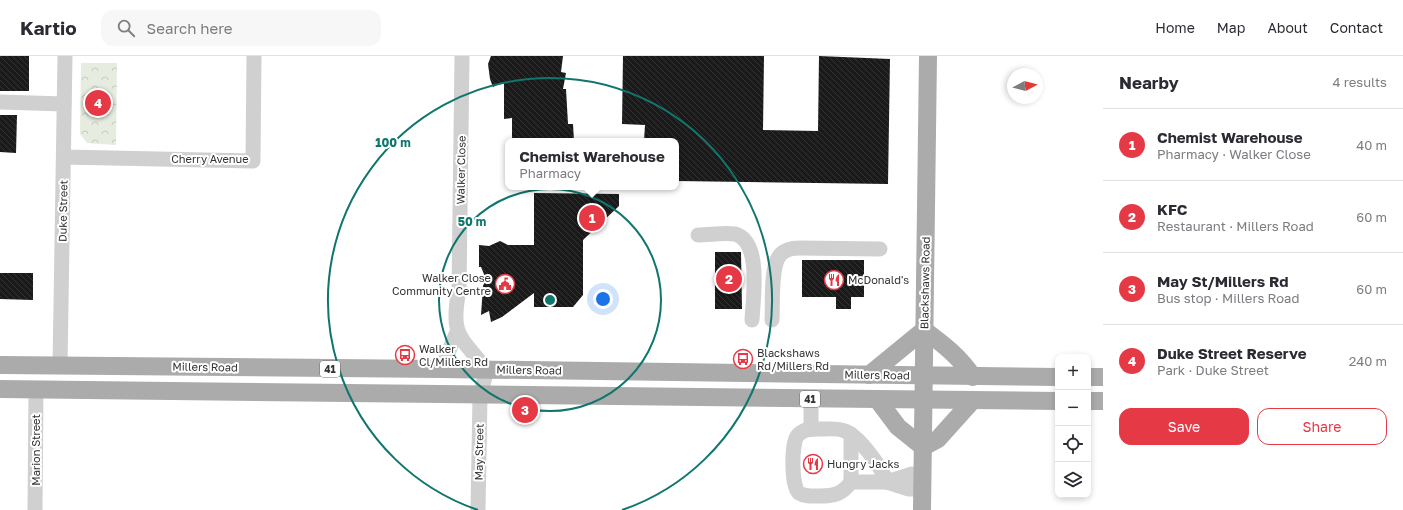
<!DOCTYPE html>
<meta charset="utf-8">
<style>
:root{--surface:#fff;--page:#f7f7f7;--text:#2b2b33;--muted:#7c7c81;--line:#e1e1e2;--accent:#e63946}
body{margin:0;font-family:"Golos Text",sans-serif;background:var(--page);color:var(--text)}
.controls{position:absolute;right:12px;bottom:12px;display:grid;overflow:hidden;border-radius:8px;box-shadow:0 2px 6px #0003}
.controls button{width:36px;height:36px;display:grid;place-items:center;padding:0;border:0;border-bottom:1px solid var(--line);background:var(--surface);color:var(--text);font:20px sans-serif}
.compass{position:absolute;left:1007px;top:12px;width:36px;height:36px;border-radius:50%;background:var(--surface);box-shadow:0 2px 6px #0003;rotate:83deg}
.you{position:absolute;left:603px;top:243px;width:14px;height:14px;margin:-10px;border:3px solid #fff;border-radius:50%;background:#1a73e8;box-shadow:0 0 0 6px #1a73e833}
.badge{display:grid;place-items:center;width:26px;height:26px;border-radius:50%;background:var(--accent);color:#fff;font-size:13px;font-weight:700}
.pin{position:absolute;translate:-50% -50%;border:2px solid #fff;box-shadow:0 1px 4px #0006}
.popup{position:absolute;left:505px;top:82px;width:174px;height:52px;box-sizing:border-box;display:grid;place-content:center;border-radius:8px;background:var(--surface);filter:drop-shadow(0 1px 3px #0005);font-size:13px;white-space:nowrap;color:var(--muted)}
.popup b{font-size:15px;color:var(--text)}
.popup::after{content:'';position:absolute;left:50%;top:100%;margin-left:-8px;border:8px solid transparent;border-top-color:var(--surface)}
.list{margin:0;padding:0;list-style:none}
h2{display:flex;justify-content:space-between;align-items:center;height:52px;margin:0;padding:0 16px;font-size:17px}
h2 small{font-size:13px;font-weight:400;color:var(--muted)}
.list li{display:grid;grid-template-columns:26px 1fr auto;gap:12px;align-items:center;box-sizing:border-box;height:72px;padding:0 16px;border-top:1px solid var(--line)}
.list b{display:block;font-size:15px;white-space:nowrap}
.list p{margin:0;font-size:13px;white-space:nowrap;color:var(--muted)}
.list em{font-size:13px;font-style:normal;color:var(--muted)}
.actions{display:flex;gap:8px;padding:12px 16px}
.actions a{flex:1;padding:9px 0;border:1px solid var(--accent);border-radius:12px;text-align:center;font-size:14px;color:var(--accent)}
.actions .main{background:var(--accent);color:#fff}
.icon{flex:none;width:22px;height:22px;fill:none;stroke:currentColor;stroke-width:2;stroke-linecap:round;stroke-linejoin:round}
.map{position:relative;flex:none;width:1103px;height:454px;overflow:hidden}
header{display:flex;align-items:center;gap:24px;box-sizing:border-box;height:56px;padding:0 20px;background:var(--surface);border-bottom:1px solid var(--line)}
header strong{font-size:19px}
nav{display:flex;gap:22px;margin-inline-start:auto;font-size:14px}
.search{width:280px;height:36px;background:var(--page);display:flex;align-items:center;gap:10px;box-sizing:border-box;padding:0 14px;border-radius:12px;color:var(--muted);font-size:15px}
main{display:flex}
aside{flex:1;background:var(--surface)}
.map>svg:first-child{display:block}
.forest{fill:url(#forest-crowns)}
.building{fill:url(#building-back-hatch)}
.lines{fill:none;stroke-linecap:round;stroke-linejoin:round}
.minor{stroke:#d0d0d0;stroke-width:15}
.major{stroke:#ababab;stroke-width:18}
.ring{fill:none;stroke:#0f766e;stroke-width:2}
.labels{text-anchor:middle;stroke-width:4;stroke-linejoin:round;paint-order:stroke}
.shield{fill:#fff;stroke:#707070;stroke-width:1}
.shield-label{font-size:10px;font-weight:bold;fill:#333}
.street-label{font-size:11px;fill:#333;stroke:#fff}
.poi-label{font-size:11px;fill:#333;stroke:#fff;text-anchor:start}
.centre{fill:#0f766e;stroke:#fff;stroke-width:2}
.ring-label{font-size:12px;text-anchor:middle;font-weight:bold;fill:#0f766e;stroke:#fff;stroke-width:4;stroke-linejoin:round;paint-order:stroke}
</style>
<header>
<strong>Kartio</strong>
<div class="search"><svg class="icon" aria-label="search" viewBox="0 0 24 24"><circle cx="10" cy="10" r="6"/><path d="M15 15l6 6"/></svg>Search here</div>
<nav><a>Home</a><a>Map</a><a>About</a><a>Contact</a></nav>
</header>
<main>
<div class="map">
<svg width="1103" height="454" viewBox="0 0 1103 454">
<defs>
<pattern id="forest-crowns" width="20" height="18" patternUnits="userSpaceOnUse"><rect width="20" height="18" fill="#e6ecdf"/><path d="M2 6a3 3 0 1 1 6 0M12 15a3 3 0 1 1 6 0" fill="none" stroke="#c6cbc0"/></pattern>
<pattern id="building-back-hatch" width="6" height="6" patternUnits="userSpaceOnUse"><rect width="6" height="6" fill="#1a1a1a"/><path d="M-1 5l2 2M0 0l6 6M5-1l2 2" fill="none" stroke="#333"/></pattern>
</defs>
<rect width="100%" height="100%" fill="#fff"/>
<polygon class="forest" points="81,7 117,7 116,89 87,87 80,78"/>
<g class="building">
<rect x="0" y="0" width="29" height="35"/>
<polygon points="491,0 563,0 561,16 566,17 563,33 566,33 568,68 573,68 574,85 512,85 512,62 504,63 504,26 493,31 490,23 488,8"/>
<polygon points="623,0 764,0 763,74 818,75 819,0 890,3 888,128 676,125 676,85 644,85 645,69 622,68"/>
<polygon points="0,59 17,59 16,97 0,96"/>
<polygon points="534,137 619,138 619,150 583,184 583,239 573,251 534,251 534,237 502,261 491,266 489,255 481,259 483,230 486,223 481,211 479,211 479,189 489,190 500,185 508,189 534,189"/>
<polygon points="715,196 741,196 742,253 715,253"/>
<polygon points="802,204 864,204 864,241 851,241 851,253 836,253 836,241 802,241"/>
<polygon points="0,217 33,217 33,244 0,243"/>
</g>
<g class="lines">
<g class="minor">
<path d="M462,0L459,234C450,280 460,280 487,314L480,339L478,454"/>
<polyline points="0,46 64,48"/>
<polyline points="64,101 253,105 254,0"/>
<path d="M698,179C709,179 724,176 735,178C762,185 753,243 752,264"/>
<path d="M772,264C773,248 770,211 780,199C785,193 793,192 800,192L880,193"/>
<polyline points="60,310 65,0"/>
<polyline points="441,313 457,276"/>
<polyline points="811,373 811,343"/>
<polyline points="851,378 851,426 887,426 912,418 922,418"/>
<path d="M851,426C842,438 835,440 820,440C813,440 805,441 799,437C791,430 791,386 798,379C805,372 813,373 821,373C828,373 839,372 845,375C860,381 881,411 887,426"/>
<polyline points="887,426 909,433 922,433"/>
<polyline points="35,454 36,334"/>
</g>
<g class="major">
<path d="M924,274C943,288 960,301 973,321"/>
<polyline points="0,309 441,313 1058,321"/>
<polyline points="869,319 924,274"/>
<polyline points="1088,321 1103,321"/>
<polyline points="0,333 1058,345"/>
<polyline points="877,343 898,371 923,391"/>
<polyline points="1088,345 1103,345"/>
<polyline points="923,391 938,383 973,344"/>
<polyline points="922,454 928,0"/>
</g>
</g>
<g class="ring">
<circle cx="550" cy="244" r="111"/>
<path d="M478 454A222 222 0 1 1 622 454"/>
</g>
<defs>
<g id="restaurant-ring" transform="scale(1)"><circle r="9.5" fill="#fff" stroke="#e63946" stroke-width="1.5"/><path d="M-5-6h1v4h1v-4h1v4h1v-4h1v5L-1.5 .5V6h-2V.5L-5-1ZM5-6V6H3V1.5H1.5Q1.5-4 5-6Z" fill="#e63946"/></g>
<g id="civic-ring" transform="scale(1)"><circle r="9.5" fill="#fff" stroke="#e63946" stroke-width="1.5"/><path d="M-.6-6.5H3V-4.5H.6V-3L4-1V1h2V6H-6V1h2V-1L-.6-3ZM-1.2 2.5V6h2.4V2.5Z" fill="#e63946"/></g>
<g id="bus-ring" transform="scale(1)"><circle r="9.5" fill="#fff" stroke="#e63946" stroke-width="1.5"/><path d="M-5-6H5V4H4V6H2V4H-2V6H-4V4H-5ZM-3.5-4V0h7V-4ZM-3.5 1.2v1.5H-2V1.2ZM2 1.2v1.5H3.5V1.2Z" fill="#e63946"/></g>
</defs>
<g fill-rule="evenodd">
<use href="#restaurant-ring" x="834" y="224"/>
<use href="#civic-ring" x="505" y="228"/>
<use href="#bus-ring" x="405" y="299"/>
<use href="#bus-ring" x="743" y="303"/>
<use href="#restaurant-ring" x="813" y="408"/>
</g>
<g class="labels">
<g class="shield">
<rect x="320" y="305" width="20" height="16" rx="3"/>
<rect x="800" y="335" width="20" height="16" rx="3"/>
</g>
<g class="shield-label">
<text x="330" y="317">41</text>
<text x="810" y="347">41</text>
</g>
<g class="street-label">
<text x="210" y="107">Cherry Avenue</text>
<text transform="translate(461 114) rotate(-89)" y="4">Walker Close</text>
<text transform="translate(63 155) rotate(-89)" y="4">Duke Street</text>
<text transform="translate(925 227) rotate(-89)" y="4">Blackshaws Road</text>
<text transform="translate(205 311) rotate(1)" y="4">Millers Road</text>
<text transform="translate(529 314) rotate(1)" y="4">Millers Road</text>
<text transform="translate(877 319) rotate(1)" y="4">Millers Road</text>
<text transform="translate(36 394) rotate(-90)" y="4">Marion Street</text>
<text transform="translate(479 396) rotate(-89)" y="4">May Street</text>
</g>
<g class="poi-label">
<text x="491" y="226" text-anchor="end">Walker Close<tspan x="491" dy="13">Community Centre</tspan></text>
<text x="848" y="228">McDonald's</text>
<text x="419" y="297">Walker<tspan x="419" dy="13">Cl/Millers Rd</tspan></text>
<text x="757" y="301">Blackshaws<tspan x="757" dy="13">Rd/Millers Rd</tspan></text>
<text x="827" y="412">Hungry Jacks</text>
</g>
</g>
<circle cx="550" cy="244" r="6" class="centre"/>
<g class="ring-label">
<text x="393" y="91">100 m</text>
<text x="472" y="170">50 m</text>
</g>
</svg>
<div class="controls">
<button>+</button>
<button>−</button>
<button><svg class="icon" aria-label="locate" viewBox="0 0 24 24"><circle cx="12" cy="12" r="6"/><path d="M12 2v4M12 18v4M2 12h4M18 12h4"/></svg></button>
<button><svg class="icon" aria-label="layers" viewBox="0 0 24 24"><path d="M12 4l9 5-9 5-9-5zM3 14l9 5 9-5"/></svg></button>
</div>
<svg class="compass" viewBox="-18 -18 36 36"><path d="M0-13l5 13h-10z" fill="#e53935"/><path d="M0 13l5-13h-10z" fill="#7c7c81"/></svg>
<div class="you"></div>
<div class="pin badge" style="left:592px;top:162px">1</div>
<div class="popup"><b>Chemist Warehouse</b>Pharmacy</div>
<div class="pin badge" style="left:729px;top:223px">2</div>
<div class="pin badge" style="left:525px;top:354px">3</div>
<div class="pin badge" style="left:98px;top:47px">4</div>
</div>
<aside>
<h2>Nearby<small>4 results</small></h2>
<ul class="list">
<li><span class="badge">1</span><div><b>Chemist Warehouse</b><p>Pharmacy · Walker Close</p></div><em>40 m</em></li>
<li><span class="badge">2</span><div><b>KFC</b><p>Restaurant · Millers Road</p></div><em>60 m</em></li>
<li><span class="badge">3</span><div><b>May St/Millers Rd</b><p>Bus stop · Millers Road</p></div><em>60 m</em></li>
<li><span class="badge">4</span><div><b>Duke Street Reserve</b><p>Park · Duke Street</p></div><em>240 m</em></li>
</ul>
<div class="actions"><a class="main">Save</a><a>Share</a></div>
</aside>
</main>
